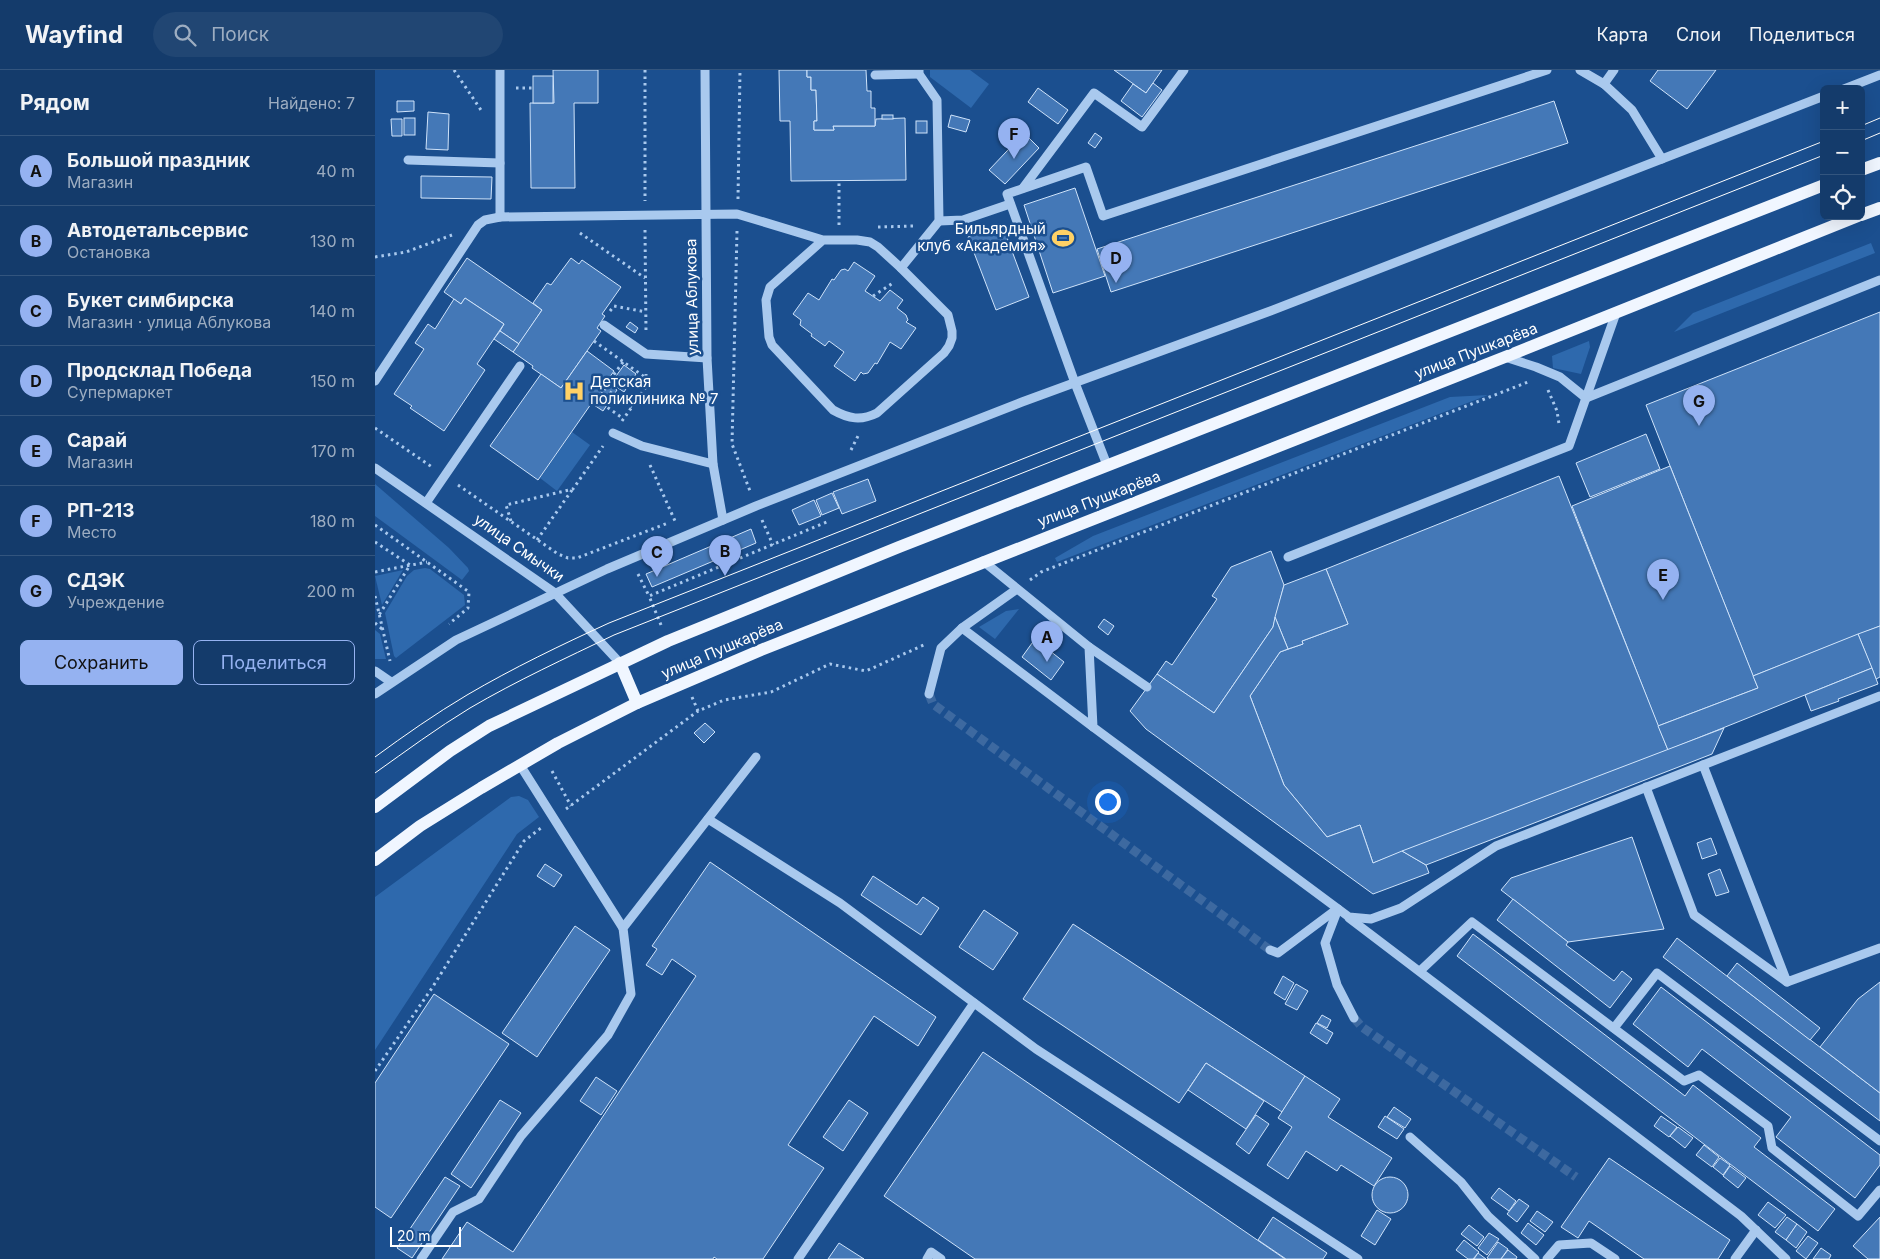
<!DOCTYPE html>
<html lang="ru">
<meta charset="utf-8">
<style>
:root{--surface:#143b6b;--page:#214673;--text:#f1f3f6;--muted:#9dadc1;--line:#33557e;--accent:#95b2f1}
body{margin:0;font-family:Inter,sans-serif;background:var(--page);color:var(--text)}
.controls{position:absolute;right:15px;top:15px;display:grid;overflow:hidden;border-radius:8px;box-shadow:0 5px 20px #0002}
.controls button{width:45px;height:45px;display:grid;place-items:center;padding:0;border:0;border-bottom:1px solid var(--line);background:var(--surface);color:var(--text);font:25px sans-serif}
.scale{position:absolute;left:15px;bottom:12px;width:71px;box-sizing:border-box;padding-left:5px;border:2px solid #fff;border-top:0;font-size:14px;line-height:18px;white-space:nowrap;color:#fff;-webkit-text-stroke:4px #1b4f8f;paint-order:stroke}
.you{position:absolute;left:732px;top:731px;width:18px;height:18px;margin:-12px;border:4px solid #fff;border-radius:50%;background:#1a73e8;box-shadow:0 0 0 8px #1a73e833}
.badge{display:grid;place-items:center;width:32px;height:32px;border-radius:50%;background:var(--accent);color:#111;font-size:16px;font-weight:700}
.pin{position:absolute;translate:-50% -41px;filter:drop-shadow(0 1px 2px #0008)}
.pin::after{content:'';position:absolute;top:26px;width:18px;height:15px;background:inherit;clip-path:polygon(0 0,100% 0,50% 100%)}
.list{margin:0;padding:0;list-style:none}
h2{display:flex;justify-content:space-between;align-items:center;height:65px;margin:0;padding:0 20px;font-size:21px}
h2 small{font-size:16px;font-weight:400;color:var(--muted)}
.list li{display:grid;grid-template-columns:32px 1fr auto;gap:15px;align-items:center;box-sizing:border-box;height:70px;padding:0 20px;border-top:1px solid var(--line)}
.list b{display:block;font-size:19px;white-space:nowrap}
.list p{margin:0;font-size:16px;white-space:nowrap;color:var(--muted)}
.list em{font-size:16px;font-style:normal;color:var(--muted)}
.actions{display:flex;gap:10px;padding:15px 20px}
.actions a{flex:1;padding:11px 0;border:1px solid var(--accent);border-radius:8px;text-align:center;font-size:18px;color:var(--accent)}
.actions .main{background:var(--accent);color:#111}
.icon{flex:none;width:28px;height:28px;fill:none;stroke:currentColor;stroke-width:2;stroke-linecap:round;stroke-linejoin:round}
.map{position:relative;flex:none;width:1505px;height:1189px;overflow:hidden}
header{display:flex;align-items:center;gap:30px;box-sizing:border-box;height:70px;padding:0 25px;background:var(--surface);border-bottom:1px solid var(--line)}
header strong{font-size:24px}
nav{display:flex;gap:28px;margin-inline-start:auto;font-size:18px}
.search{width:350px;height:45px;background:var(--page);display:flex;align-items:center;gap:12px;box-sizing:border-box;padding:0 18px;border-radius:28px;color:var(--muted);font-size:19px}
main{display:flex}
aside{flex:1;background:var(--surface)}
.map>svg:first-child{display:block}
.green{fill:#2e69ad}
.building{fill:#4478b7;stroke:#cfe3fa}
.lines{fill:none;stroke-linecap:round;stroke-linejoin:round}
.minor-tunnel{stroke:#3d69a0;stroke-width:9;stroke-dasharray:9 4.5;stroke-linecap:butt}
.path{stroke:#a9c9ee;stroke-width:3;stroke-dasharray:2.5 4;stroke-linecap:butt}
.minor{stroke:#a9c9ee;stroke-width:9}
.major{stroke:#f0f6ff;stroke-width:12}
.tram{stroke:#fff;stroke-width:1}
.labels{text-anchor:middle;stroke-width:5;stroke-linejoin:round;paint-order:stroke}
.poi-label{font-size:15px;fill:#fff;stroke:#1b4f8f;text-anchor:end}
.street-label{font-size:15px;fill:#fff;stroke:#1b4f8f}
</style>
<header>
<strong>Wayfind</strong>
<div class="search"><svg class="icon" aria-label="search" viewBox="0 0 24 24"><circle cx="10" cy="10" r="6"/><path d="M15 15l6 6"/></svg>Поиск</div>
<nav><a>Карта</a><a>Слои</a><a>Поделиться</a></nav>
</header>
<main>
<aside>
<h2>Рядом<small>Найдено: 7</small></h2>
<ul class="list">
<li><span class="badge">A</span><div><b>Большой праздник</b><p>Магазин</p></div><em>40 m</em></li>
<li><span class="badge">B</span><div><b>Автодетальсервис</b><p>Остановка</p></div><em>130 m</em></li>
<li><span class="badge">C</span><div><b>Букет симбирска</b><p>Магазин · улица Аблукова</p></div><em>140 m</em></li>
<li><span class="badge">D</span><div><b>Продсклад Победа</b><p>Супермаркет</p></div><em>150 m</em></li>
<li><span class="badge">E</span><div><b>Сарай</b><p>Магазин</p></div><em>170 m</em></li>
<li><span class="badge">F</span><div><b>РП-213</b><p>Место</p></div><em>180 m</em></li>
<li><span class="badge">G</span><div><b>СДЭК</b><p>Учреждение</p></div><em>200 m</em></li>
</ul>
<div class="actions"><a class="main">Сохранить</a><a>Поделиться</a></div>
</aside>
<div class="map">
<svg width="1505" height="1189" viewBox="0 0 1505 1189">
<rect width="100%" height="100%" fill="#1b4f8f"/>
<g class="green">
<polygon points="555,0 595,0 614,14 596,38 555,7"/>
<polygon points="1496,173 1500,183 1299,262 1318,243"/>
<polygon points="1214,271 1215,277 1206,304 1178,298 1177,286"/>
<polygon points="1113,325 682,492 680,488 718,466 1075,327"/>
<polygon points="197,362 215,375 182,421 165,408"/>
<polygon points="0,414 74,478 93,498 94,501 87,510 0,446"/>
<polygon points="50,498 55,499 89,525 90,535 21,588 19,586 10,543 32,506 39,500"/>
<polygon points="28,500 7,535 0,506"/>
<polygon points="644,539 620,569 604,557 631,541"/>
<polygon points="0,560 5,564 11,589 0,589"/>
<polygon points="144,726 153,730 164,747 142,764 0,980 0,827 136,727"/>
</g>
<g class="building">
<polygon points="178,0 223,0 223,33 199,33 200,118 156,118 155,33 179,33"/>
<polygon points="404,0 432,0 432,7 436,7 436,20 441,20 442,51 439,51 439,60 459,60 458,56 500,56 501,49 530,48 531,110 416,111 415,51 405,51"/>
<polygon points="432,0 491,0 492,21 496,21 496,38 500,38 500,56 458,56 459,60 439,60 439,51 442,51 441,20 436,20 436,7 432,7"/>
<polygon points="739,0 787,0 771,23"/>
<polygon points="1283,0 1341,0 1312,39 1275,11"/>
<rect x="158" y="6" width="20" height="27"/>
<polygon points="778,13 787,20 767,47 746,31 758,14 771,23"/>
<polygon points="663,18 693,40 683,54 653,32"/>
<polygon points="22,31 39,31 39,41 22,42"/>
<polygon points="1179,31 1193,73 736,222 722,179"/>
<polygon points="53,42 74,44 73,80 51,79"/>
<rect x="507" y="45" width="11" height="4"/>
<polygon points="576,45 595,50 591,62 573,57"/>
<rect x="29" y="48" width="11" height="17"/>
<polygon points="16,49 27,49 27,66 17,66"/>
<rect x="541" y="51" width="11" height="12"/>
<polygon points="649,63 664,78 630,114 614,100"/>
<polygon points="720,63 727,68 720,78 713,73"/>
<polygon points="46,106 117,107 116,129 46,128"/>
<polygon points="700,118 730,206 678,223 649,135"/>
<polygon points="627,154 654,227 621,240 593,167"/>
<polygon points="92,188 167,240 144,274 125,261 129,254 90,228 86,234 69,222"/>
<polygon points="196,188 204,194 207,190 246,217 227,244 230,246 222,258 226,261 186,318 157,298 158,296 138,282 167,240 158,233 172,213 176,215"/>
<polygon points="479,192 500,206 490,221 505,231 515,220 528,230 522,238 531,245 533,250 531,252 541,258 526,279 515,272 502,294 500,293 493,303 488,304 486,302 480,311 459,296 469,282 454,271 450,276 436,266 437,264 425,255 426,250 418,244 433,223 444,230 457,209 459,210 466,200 470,199 473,201"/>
<polygon points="90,228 129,254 102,294 110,300 69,361 35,338 37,336 19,324 49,279 40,273 53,254 60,259 79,229 86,234"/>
<polygon points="1505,242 1505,556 1378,606 1271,335"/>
<polygon points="255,252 263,258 260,263 251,257"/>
<polygon points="125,261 144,274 138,282 119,269"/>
<polygon points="212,281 239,301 225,321 239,331 237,334 223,324 163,410 115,376 166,304 186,318"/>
<polygon points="249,295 261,304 249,322 236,313"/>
<polygon points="231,312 242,320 236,329 225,321"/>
<polygon points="223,324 234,332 228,341 216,333"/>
<polygon points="1271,364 1285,399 1215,427 1201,393"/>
<polygon points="1295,396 1383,618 1283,656 1197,436"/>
<polygon points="1184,406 1293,680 998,793 985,755 952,767 909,715 875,626 905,582 928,574 927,571 973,554 951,499"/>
<polygon points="493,409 501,431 467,444 458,422"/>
<polygon points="457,423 464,438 447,445 441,430"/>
<polygon points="439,430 446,446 424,455 417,440"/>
<polygon points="376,459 381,473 277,517 271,504"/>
<polygon points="896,481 909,515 898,557 839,643 782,604 791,591 797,595 842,529 837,526 856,497"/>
<polygon points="951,499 973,554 927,571 928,574 913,579 900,547 909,515"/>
<polygon points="900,547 913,579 905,582 875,626 909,715 952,767 985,755 998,793 1027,781 1051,795 1054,803 998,824 771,659 755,641 782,604 839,643 898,557"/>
<polygon points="729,549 739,556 733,565 723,557"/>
<polygon points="1505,556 1505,607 1501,609 1483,564"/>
<polygon points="1483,564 1497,598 1293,680 1283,656 1383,618 1378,606"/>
<polygon points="660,569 689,592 676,610 647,587"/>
<polygon points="1497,598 1503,614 1463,629 1464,631 1436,641 1430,625"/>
<polygon points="330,653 340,662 329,673 319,663"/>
<polygon points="1349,658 1337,684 1051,795 1027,781"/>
<polygon points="1257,767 1289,859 1193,872 1126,820 1136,808"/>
<polygon points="1336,768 1342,784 1327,789 1322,773"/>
<polygon points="335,792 561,947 543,976 499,946 413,1075 449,1098 388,1189 342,1189 339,1187 338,1189 67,1189 92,1152 138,1182 321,906 297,889 287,905 271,895 282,879 277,876"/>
<polygon points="170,794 187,805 179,817 162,806"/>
<polygon points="1345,799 1354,822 1341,826 1333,804"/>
<polygon points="498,806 542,835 548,827 564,838 546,865 486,825"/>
<polygon points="1138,829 1193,872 1191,875 1239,911 1247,901 1257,909 1235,938 1122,850"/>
<polygon points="609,840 643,863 618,900 584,877"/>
<polygon points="698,854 930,1006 907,1042 831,993 804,1033 648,929"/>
<polygon points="200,856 235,880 162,987 127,963"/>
<polygon points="1098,864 1310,1026 1318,1015 1386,1068 1379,1077 1460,1139 1443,1161 1082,886"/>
<polygon points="1302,868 1505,1023 1505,1051 1288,887"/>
<polygon points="1362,893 1445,958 1435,970 1352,906"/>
<polygon points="908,906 919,913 910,930 899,923"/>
<polygon points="1505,912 1505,1023 1445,977 1483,929"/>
<polygon points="921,914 933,921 922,940 910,934"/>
<polygon points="1286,917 1505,1085 1505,1095 1480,1128 1401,1067 1416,1047 1327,979 1313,997 1258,954"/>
<polygon points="59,924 134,974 16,1148 0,1137 0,1013"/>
<polygon points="947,945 956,950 952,958 942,953"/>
<polygon points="941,953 958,963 952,974 935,963"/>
<polygon points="608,982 910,1189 600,1189 509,1126"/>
<polygon points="831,993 889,1031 871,1059 813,1020"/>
<polygon points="930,1006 965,1029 953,1047 1017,1088 999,1116 966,1095 962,1101 931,1081 913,1109 892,1095 917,1057 903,1048"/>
<polygon points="221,1007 242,1021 226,1045 205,1031"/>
<polygon points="125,1030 146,1043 96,1118 76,1104"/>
<polygon points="474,1030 493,1043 468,1081 448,1067"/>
<polygon points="1019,1037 1036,1049 1030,1058 1012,1047"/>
<polygon points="881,1045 894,1054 874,1084 861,1074"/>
<polygon points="1010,1046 1029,1059 1022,1069 1003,1057"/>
<polygon points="1286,1046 1302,1057 1294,1067 1279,1056"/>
<polygon points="1303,1057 1318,1068 1310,1078 1295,1066"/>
<polygon points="1329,1075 1344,1087 1337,1097 1321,1085"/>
<polygon points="1234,1088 1355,1170 1343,1189 1269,1189 1214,1151 1203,1168 1186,1157"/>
<polygon points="1345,1088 1355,1095 1348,1105 1338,1097"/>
<polygon points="1355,1096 1371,1108 1363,1118 1348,1106"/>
<polygon points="70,1107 85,1116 37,1188 22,1178"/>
<circle cx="1015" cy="1125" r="18"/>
<polygon points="1124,1118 1141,1131 1134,1141 1116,1128"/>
<polygon points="1144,1129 1154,1136 1142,1152 1132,1144"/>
<polygon points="1393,1132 1411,1145 1400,1158 1383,1145"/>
<polygon points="1002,1140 1016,1149 1000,1175 986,1166"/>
<polygon points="1162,1141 1178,1152 1170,1162 1155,1151"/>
<polygon points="898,1147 952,1183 948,1189 911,1189 883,1170"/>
<polygon points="1412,1147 1422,1154 1411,1170 1400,1162"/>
<polygon points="1505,1147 1505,1189 1493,1189 1478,1176"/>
<polygon points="1153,1153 1169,1165 1161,1175 1146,1163"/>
<polygon points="1422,1154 1432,1162 1421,1178 1411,1170"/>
<polygon points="1094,1155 1109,1167 1102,1176 1086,1164"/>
<polygon points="1114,1163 1124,1169 1112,1185 1103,1178"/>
<polygon points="1433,1166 1443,1173 1431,1189 1421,1181"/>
<polygon points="1089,1170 1104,1182 1098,1189 1093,1189 1081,1180"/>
<polygon points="1123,1172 1133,1179 1126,1189 1114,1189 1112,1188"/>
<polygon points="464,1173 489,1189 453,1189"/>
<polygon points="1446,1178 1456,1185 1454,1189 1438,1189"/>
<polygon points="1133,1180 1142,1187 1141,1189 1126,1189"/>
<polygon points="1103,1183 1111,1189 1099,1189"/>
</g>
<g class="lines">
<g class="minor-tunnel">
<polyline points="554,624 558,634 895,880"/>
<polyline points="979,948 987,957 1201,1107"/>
</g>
<g class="path">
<polyline points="79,0 108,43"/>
<polyline points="270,0 270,131"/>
<polyline points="141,18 157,18"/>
<polyline points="363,129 365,0"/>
<polyline points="464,155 464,111"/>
<polyline points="503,157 539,156"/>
<polyline points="270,160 271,263"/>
<polyline points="362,161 357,374 375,421"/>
<polyline points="205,163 270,208"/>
<polyline points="0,187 31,182 77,165"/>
<polyline points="498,226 518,213"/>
<polyline points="235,241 239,236 271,242"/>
<polyline points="219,271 271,308"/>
<polyline points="248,292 229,318 257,337"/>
<polyline points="1173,320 1182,341 1184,354"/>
<polyline points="222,330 246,347"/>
<polyline points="247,351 271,317 271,300"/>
<polyline points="0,358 57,397"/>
<polyline points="476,380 484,364"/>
<polyline points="275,395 300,451"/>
<polyline points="83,415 183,484 193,488 202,488 293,453"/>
<polyline points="387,450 398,475"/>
<polyline points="136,451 131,435 198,419 228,376"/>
<polyline points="0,455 94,522 93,538 74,554"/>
<polyline points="162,470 197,420"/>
<polyline points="0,472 35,495 4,545"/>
<polyline points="0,502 52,492"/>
<polyline points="263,504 274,526"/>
<polyline points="655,510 666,502 1153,312"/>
<polyline points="0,526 15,591"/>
<polyline points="0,553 7,559"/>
<polyline points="286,555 274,526 454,451"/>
<polyline points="317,627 323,641 349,630 396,622 455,594 491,601 551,574"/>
<polyline points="177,701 196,736"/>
<polyline points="191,739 323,641"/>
<polyline points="0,1001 57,918 149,771 166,758"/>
</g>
<g class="minor">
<path d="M125,0V147L362,144L448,170H482L495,172L503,177L526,198L573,245L577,261V268L574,276L569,283L502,343C486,351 474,349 458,340L397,275L394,267L391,230L395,217L448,170"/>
<polyline points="330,0 332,288 338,394 348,450"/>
<polyline points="1205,0 1229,14 1257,40 1287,89"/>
<polyline points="500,5 544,4"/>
<polyline points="1229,14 1239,0"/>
<polyline points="1469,19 1505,5"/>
<polyline points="33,90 125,93"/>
<polyline points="648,118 719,23 767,57 809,0"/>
<polyline points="564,151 588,150 635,134"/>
<polyline points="526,198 564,151 562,30 544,4 544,0"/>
<polyline points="229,255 271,284 332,288"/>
<polyline points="1130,287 1161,297 1185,307 1211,328"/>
<polyline points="0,311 103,155 110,150 125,147"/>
<polyline points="1211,328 1505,210"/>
<polyline points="238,363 267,376 338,394"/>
<polyline points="732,395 700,313 632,124 711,97 728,146 1172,0"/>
<polyline points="0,398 180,523 245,593"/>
<polyline points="51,433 145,296"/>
<polyline points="913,487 1194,376 1241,243"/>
<polyline points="608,491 714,577 718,657 974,847 996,849 1026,838 1121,776 1328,695 1412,912 1505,878"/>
<polyline points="587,558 718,657"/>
<polyline points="714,577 772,617"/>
<polyline points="0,601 16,612"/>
<polyline points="0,624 81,570 232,499 381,436 647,332 898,240 1449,26"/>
<polyline points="554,624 566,578 587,558 642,519"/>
<polyline points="145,695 248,858"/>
<polyline points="1328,695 1505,626"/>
<polyline points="1271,717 1319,845 1412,912"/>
<polyline points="333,749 465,833 661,979 983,1189"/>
<polyline points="963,839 950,873 962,915 979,948"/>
<polyline points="974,848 1366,1146 1411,1189"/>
<polyline points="895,880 903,883 962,839"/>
<polyline points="1045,901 1097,852 1309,1011 1324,1005 1393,1056 1397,1078 1483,1146 1505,1120"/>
<polyline points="1239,958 1282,903 1505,1071"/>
<polyline points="1035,1067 1086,1112 1113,1146 1160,1189"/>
<polyline points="46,1189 78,1142 104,1129 146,1066 233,965 256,924 248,858 381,687"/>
<polyline points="423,1189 599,933"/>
<polyline points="552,1189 556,1182 566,1189"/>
<polyline points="1172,1189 1184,1175 1216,1173 1240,1189"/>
<polyline points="1360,1189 1381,1160"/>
</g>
<g class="major">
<polyline points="1486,100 1505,93"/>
<polyline points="1486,145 1505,138"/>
<polyline points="245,593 262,633"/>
<polyline points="0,737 75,681 114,656 293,571 524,477 1449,115"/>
<polyline points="0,790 45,756 106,718 183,673 262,633 386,580 1130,287 1483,146"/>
</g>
<g class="tram">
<polyline points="1486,56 1505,48"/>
<polyline points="1486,71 1505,63"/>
<path d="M0,687C30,665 60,644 92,625C138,598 186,575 234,553L1449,71"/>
<path d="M0,703C31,681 62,658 95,638C141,611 191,588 239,565L1449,85"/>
</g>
</g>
<defs>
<g id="stadium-bare" transform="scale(1.725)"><path d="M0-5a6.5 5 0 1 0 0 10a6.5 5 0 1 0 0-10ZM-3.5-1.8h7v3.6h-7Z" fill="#ffd166" stroke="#1b4f8f" stroke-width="2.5" paint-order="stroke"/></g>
<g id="hospital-bare" transform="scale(1.725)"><path d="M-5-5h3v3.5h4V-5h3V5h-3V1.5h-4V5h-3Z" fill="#ffd166" stroke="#1b4f8f" stroke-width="2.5" paint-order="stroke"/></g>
</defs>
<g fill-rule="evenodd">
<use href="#stadium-bare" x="688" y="168"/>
<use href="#hospital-bare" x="199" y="321"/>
</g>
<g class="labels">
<g class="poi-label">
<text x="671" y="164">Бильярдный<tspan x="671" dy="17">клуб «Академия»</tspan></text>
<text x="215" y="317" text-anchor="start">Детская<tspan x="215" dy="17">поликлиника № 7</tspan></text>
</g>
<g class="street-label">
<text transform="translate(317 227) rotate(-91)" y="5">улица Аблукова</text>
<text transform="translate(1101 281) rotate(-21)" y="5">улица Пушкарёва</text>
<text transform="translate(724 429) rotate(-21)" y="5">улица Пушкарёва</text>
<text transform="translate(144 478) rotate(35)" y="5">улица Смычки</text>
<text transform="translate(347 579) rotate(-23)" y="5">улица Пушкарёва</text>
</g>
</g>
</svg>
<div class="controls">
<button>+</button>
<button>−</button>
<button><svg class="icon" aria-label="locate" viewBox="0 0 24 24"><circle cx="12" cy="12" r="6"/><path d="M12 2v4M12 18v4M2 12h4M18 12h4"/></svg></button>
</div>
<div class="scale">20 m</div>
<div class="you"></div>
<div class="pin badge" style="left:672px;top:592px">A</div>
<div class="pin badge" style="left:350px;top:506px">B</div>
<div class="pin badge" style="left:282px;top:507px">C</div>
<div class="pin badge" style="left:741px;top:213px">D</div>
<div class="pin badge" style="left:1288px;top:530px">E</div>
<div class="pin badge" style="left:639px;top:89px">F</div>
<div class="pin badge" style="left:1324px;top:356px">G</div>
</div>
</main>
